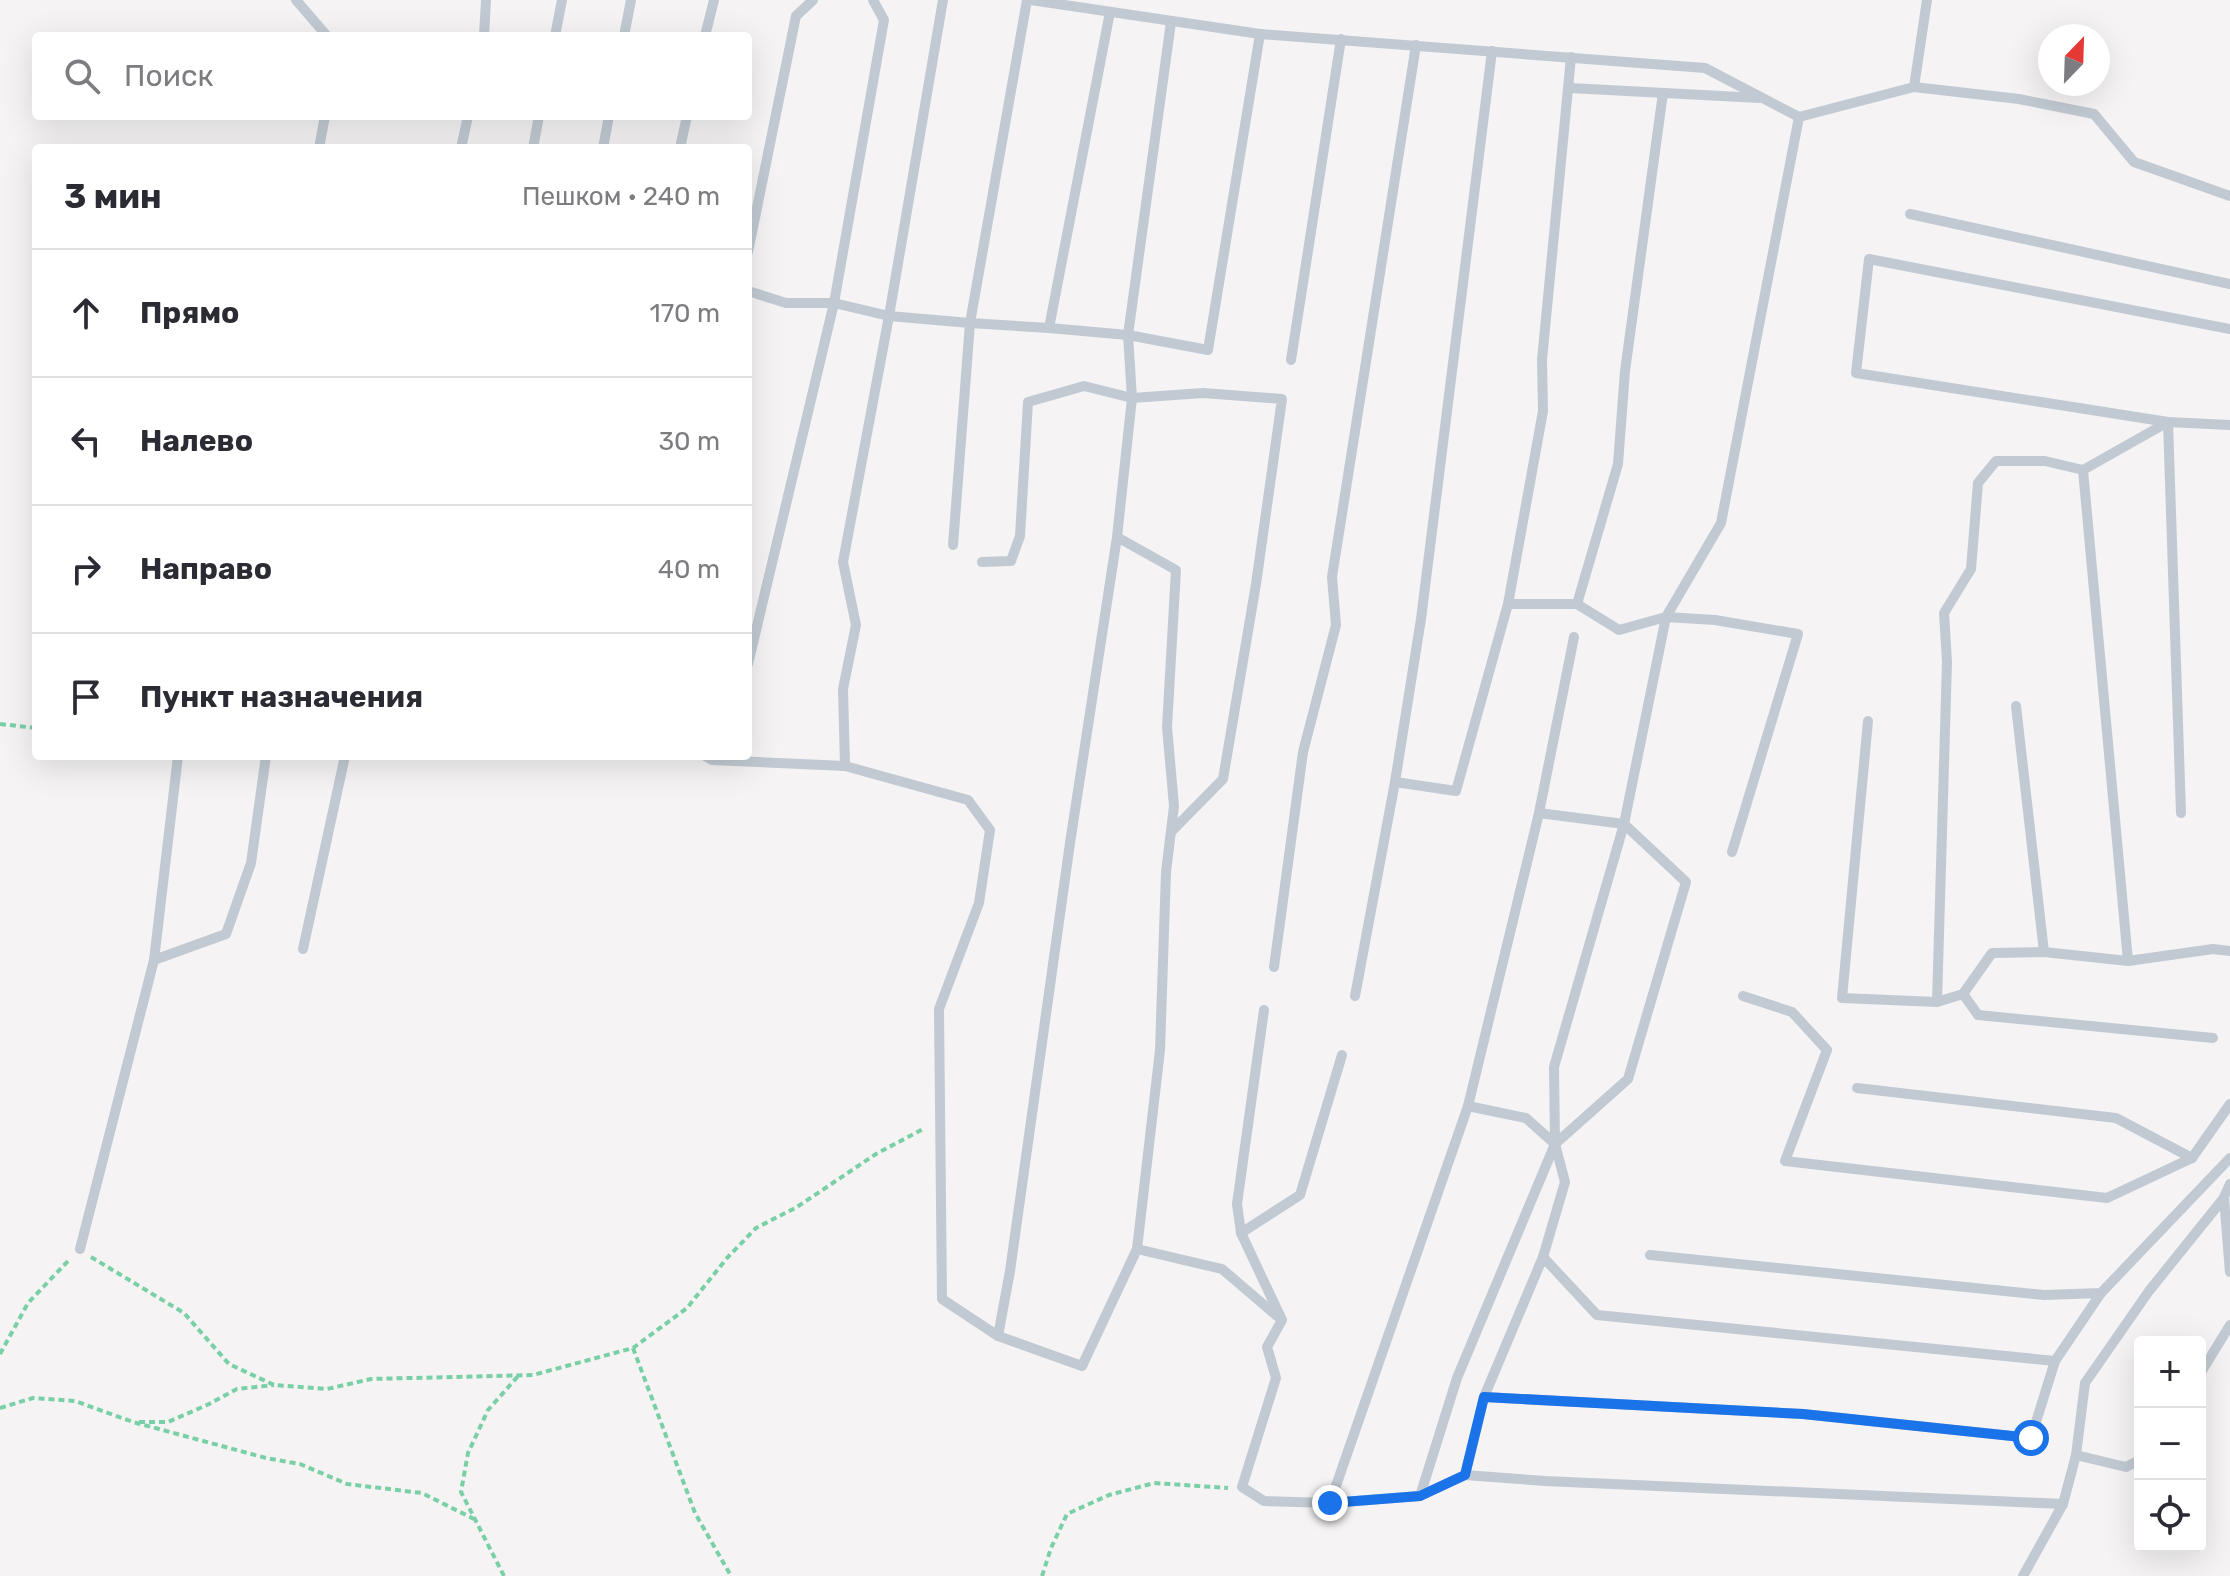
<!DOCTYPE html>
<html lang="ru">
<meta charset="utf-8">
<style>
:root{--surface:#fff;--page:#f2f2f3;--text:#2b2b33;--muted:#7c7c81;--line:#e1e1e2}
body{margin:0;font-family:Rubik,sans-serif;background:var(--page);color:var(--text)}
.controls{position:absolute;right:24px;bottom:24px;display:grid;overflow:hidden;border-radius:8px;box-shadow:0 8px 32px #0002}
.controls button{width:72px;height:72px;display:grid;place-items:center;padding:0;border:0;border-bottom:2px solid var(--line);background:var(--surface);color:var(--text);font:40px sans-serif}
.compass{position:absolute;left:2038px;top:24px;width:72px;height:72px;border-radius:50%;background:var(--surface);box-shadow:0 8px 32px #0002;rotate:23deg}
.stop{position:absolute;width:24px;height:24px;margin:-18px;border:6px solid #1a73e8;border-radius:50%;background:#fff}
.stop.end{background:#1a73e8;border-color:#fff;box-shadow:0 2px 8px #0008}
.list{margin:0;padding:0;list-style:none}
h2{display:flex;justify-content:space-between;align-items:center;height:104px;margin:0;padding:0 32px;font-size:34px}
h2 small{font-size:26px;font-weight:400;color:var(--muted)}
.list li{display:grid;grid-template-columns:52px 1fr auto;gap:24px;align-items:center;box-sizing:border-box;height:128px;padding:0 32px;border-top:2px solid var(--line)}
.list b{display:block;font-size:30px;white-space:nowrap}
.list em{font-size:26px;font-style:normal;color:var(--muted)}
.icon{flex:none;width:44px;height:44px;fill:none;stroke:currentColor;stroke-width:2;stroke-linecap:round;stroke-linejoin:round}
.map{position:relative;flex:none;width:2230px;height:1576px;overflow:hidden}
.search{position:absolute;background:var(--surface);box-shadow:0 8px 32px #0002;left:32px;top:32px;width:720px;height:88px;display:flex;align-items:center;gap:20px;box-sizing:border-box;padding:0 28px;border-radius:8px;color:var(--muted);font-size:30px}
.panel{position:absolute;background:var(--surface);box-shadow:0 8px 32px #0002;left:32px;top:144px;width:720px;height:616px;border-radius:8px}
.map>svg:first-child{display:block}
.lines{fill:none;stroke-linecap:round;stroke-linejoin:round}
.path{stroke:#7ad0a6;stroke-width:4;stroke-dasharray:6 4;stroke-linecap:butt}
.service{stroke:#c1cad2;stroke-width:10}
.route{stroke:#1a73e8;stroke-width:10}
</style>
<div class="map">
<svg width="2230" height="1576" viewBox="0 0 2230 1576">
<rect width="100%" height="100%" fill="#f5f3f3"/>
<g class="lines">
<g class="path">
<polyline points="0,724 36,728"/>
<polyline points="91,1257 184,1313 229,1364 274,1385 327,1389 371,1379 533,1375 633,1348 687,1308 727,1258 756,1228 797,1207 876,1154 925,1128"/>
<polyline points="633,1348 695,1513 731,1576"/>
<polyline points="0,1354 28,1303 69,1260"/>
<polyline points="0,1408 33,1398 75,1401 133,1422 266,1458 300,1464 347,1484 422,1493 474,1519"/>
<polyline points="139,1422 168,1422 207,1405 237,1389 274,1385"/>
<polyline points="504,1576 461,1492 468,1453 488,1410 519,1375"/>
<polyline points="1042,1576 1051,1548 1067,1514 1109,1495 1154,1483 1228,1488"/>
</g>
<g class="service">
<polyline points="296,0 327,36"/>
<polyline points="943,0 889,316 970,323 953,545"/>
<polyline points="1027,0 970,323 1049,328"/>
<polyline points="1031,0 1260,34"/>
<polyline points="1927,0 1914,87 2019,99 2094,114 2134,162 2230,196"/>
<polyline points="1110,12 1049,328 1128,335 1208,350 1260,34 1705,68 1799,117"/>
<polyline points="484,36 486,0"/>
<polyline points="555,36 562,0"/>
<polyline points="624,36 631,0"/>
<polyline points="705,36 714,0"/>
<polyline points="1570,88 1759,98"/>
<polyline points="319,148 325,116"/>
<polyline points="461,148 468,116"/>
<polyline points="533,148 539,116"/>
<polyline points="603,148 609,116"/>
<polyline points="680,148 687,116"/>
<polyline points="1910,214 2230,284"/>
<polyline points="748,252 796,16 813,0"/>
<polyline points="748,291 786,303 834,303 889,316 843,562 856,625 843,689 845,766"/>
<polyline points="1291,360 1341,39"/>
<polyline points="2083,470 2128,961"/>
<polyline points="982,562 1011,561 1020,536 1028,402 1084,386 1132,398 1203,393 1282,399 1256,584 1223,779 1171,832"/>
<polyline points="1508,604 1577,604 1618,464 1625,371 1663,93"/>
<polyline points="1577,604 1619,630 1666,617 1715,620 1798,634 1732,852"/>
<polyline points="748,664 834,303 884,20 873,0"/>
<polyline points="2016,706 2044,952"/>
<polyline points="1868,721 1842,998 1937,1002"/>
<polyline points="705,756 712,760 845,766 968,800 990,830 979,903 939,1009 942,1299 998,1336 1010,1271 1070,843 1117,537"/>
<polyline points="1395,782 1421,619 1492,51"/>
<polyline points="1539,813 1624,824 1666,617 1721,523 1799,117 1914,87"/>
<polyline points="2181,813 2168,422 1856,373 1869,259 2230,329"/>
<polyline points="303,949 345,756"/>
<polyline points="154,960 178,756"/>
<polyline points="1274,967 1303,752 1336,625 1332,577 1416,45"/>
<polyline points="1963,994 1992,953 2044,952 2128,961 2213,949 2230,951"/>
<polyline points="1355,996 1395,782 1456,791 1508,604 1543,411 1542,360 1571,57"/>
<polyline points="1743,996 1792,1012 1827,1050 1785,1161 2107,1198 2192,1158"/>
<polyline points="2213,1038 1978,1015 1963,994 1937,1002 1947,662 1944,613 1971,569 1978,483 1996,461 2045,461 2083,470 2168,422 2230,425"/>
<polyline points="1342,1055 1300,1195 1241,1233 1282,1320 1267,1347 1276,1378 1242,1487 1264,1501 1330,1503 1420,1496 1465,1475 1545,1481 2063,1504"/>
<polyline points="1857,1088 2116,1118 2192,1158 2230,1104"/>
<polyline points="2224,1198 2230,1272"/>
<polyline points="1241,1233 1237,1204 1264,1010"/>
<polyline points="80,1249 154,960 226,934 251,863 266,756"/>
<polyline points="1137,1249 1222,1269 1277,1316"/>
<polyline points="1650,1255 2044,1295 2101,1293 2230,1158"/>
<polyline points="1543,1257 1565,1182 1555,1144 1628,1079 1686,882 1624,824 1554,1067 1555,1144"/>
<polyline points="998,1336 1082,1366 1137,1249 1160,1050 1166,872 1174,806 1167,727 1176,570 1117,537 1132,398 1128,335 1171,22"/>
<polyline points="2055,1361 2101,1293"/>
<polyline points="2200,1374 2230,1325"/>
<polyline points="2076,1455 2126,1467 2140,1460"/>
<polyline points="1465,1475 1484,1397 1543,1257 1597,1315 2055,1361 2031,1438 1803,1414 1484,1397"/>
<polyline points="1420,1496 1457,1378 1555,1144 1526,1118 1468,1106"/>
<polyline points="1330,1503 1468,1106 1539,813 1574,637"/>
<polyline points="2023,1576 2063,1504 2076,1455 2085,1383 2149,1291 2223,1199 2230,1184"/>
</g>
</g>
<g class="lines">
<polyline class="route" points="1330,1503 1420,1496 1465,1475 1484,1397 1803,1414 2031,1438"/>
</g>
</svg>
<div class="controls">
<button>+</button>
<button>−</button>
<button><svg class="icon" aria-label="locate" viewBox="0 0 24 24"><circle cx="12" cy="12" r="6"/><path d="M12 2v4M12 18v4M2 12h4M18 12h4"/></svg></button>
</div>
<svg class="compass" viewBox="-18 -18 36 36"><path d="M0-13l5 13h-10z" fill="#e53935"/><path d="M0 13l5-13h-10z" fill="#7c7c81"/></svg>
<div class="stop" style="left:2031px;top:1438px"></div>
<div class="stop end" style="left:1330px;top:1503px"></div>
<div class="search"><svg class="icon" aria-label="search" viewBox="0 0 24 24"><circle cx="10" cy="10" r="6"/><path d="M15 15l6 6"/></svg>Поиск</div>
<section class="panel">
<h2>3 мин<small>Пешком · 240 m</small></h2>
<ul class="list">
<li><svg class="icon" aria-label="ahead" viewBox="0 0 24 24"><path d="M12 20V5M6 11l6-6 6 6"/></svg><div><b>Прямо</b></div><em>170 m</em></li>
<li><svg class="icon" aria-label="left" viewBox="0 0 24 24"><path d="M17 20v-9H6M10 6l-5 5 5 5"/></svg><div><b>Налево</b></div><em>30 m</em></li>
<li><svg class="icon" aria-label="right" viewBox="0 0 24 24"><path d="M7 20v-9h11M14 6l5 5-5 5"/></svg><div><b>Направо</b></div><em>40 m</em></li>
<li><svg class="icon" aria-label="arrive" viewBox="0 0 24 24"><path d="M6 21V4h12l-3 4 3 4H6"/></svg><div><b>Пункт назначения</b></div></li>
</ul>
</section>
</div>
